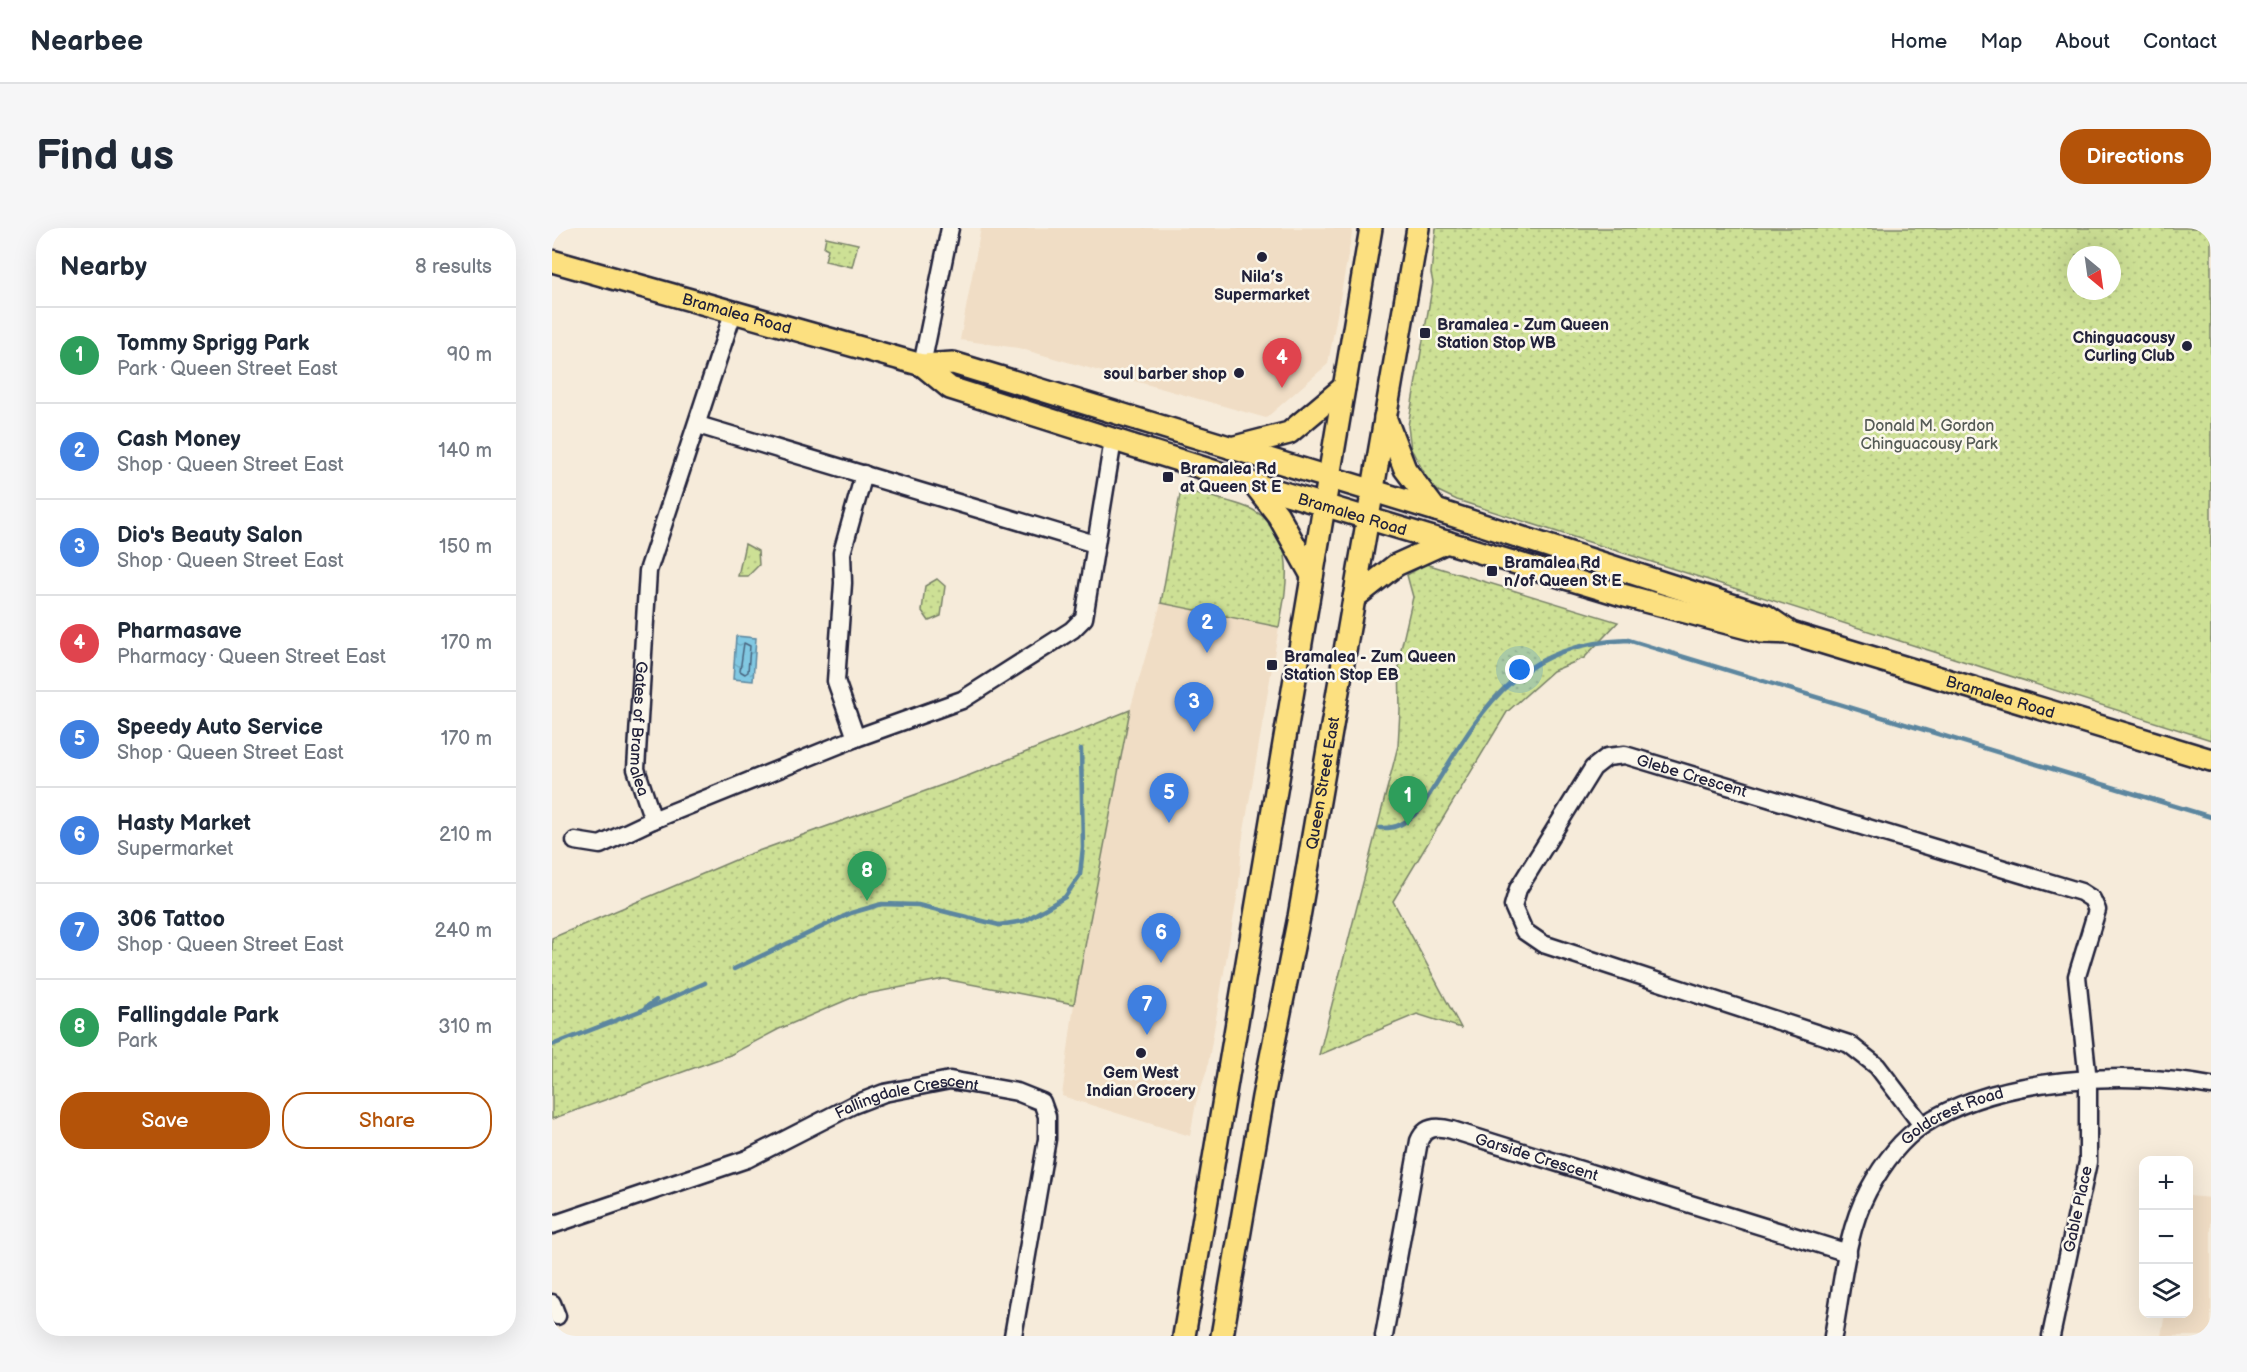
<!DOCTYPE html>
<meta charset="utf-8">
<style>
:root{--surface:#fff;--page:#f6f6f7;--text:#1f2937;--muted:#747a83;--line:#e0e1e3;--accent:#b45309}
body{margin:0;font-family:"Balsamiq Sans",sans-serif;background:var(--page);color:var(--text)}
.controls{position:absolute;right:18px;bottom:18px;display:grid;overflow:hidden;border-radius:12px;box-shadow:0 6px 24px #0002}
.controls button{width:54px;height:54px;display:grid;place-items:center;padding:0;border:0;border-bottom:2px solid var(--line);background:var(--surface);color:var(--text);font:30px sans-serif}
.compass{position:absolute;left:1515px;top:18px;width:54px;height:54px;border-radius:50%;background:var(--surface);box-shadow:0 6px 24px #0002;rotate:151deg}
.you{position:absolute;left:968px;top:442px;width:21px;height:21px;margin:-15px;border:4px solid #fff;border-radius:50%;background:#1a73e8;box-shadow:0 0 0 9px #1a73e833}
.badge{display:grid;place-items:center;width:39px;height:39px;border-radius:50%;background:var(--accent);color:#fff;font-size:20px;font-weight:700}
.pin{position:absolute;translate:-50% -50px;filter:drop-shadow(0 2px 3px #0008)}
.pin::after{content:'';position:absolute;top:32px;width:21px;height:18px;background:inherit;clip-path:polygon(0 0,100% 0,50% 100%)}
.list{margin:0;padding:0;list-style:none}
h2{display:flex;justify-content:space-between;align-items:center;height:78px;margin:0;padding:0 24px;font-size:26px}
h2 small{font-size:20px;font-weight:400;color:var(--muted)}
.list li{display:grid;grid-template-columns:39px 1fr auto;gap:18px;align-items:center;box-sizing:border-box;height:96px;padding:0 24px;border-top:2px solid var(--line)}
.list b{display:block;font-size:22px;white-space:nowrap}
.list p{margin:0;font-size:20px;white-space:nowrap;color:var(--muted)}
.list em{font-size:20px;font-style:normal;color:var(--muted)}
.actions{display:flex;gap:12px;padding:18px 24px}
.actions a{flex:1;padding:14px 0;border:2px solid var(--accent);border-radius:24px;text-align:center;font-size:21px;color:var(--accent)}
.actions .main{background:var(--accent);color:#fff}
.icon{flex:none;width:33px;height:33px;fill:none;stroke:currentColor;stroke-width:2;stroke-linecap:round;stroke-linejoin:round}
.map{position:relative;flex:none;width:1659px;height:1108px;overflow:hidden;border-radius:24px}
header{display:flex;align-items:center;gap:36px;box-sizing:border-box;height:84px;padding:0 30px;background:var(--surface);border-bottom:2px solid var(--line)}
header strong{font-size:28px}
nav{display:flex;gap:33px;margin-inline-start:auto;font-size:21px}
.intro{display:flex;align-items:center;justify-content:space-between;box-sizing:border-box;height:144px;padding:0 36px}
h1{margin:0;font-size:42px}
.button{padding:15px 27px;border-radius:24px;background:var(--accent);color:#fff;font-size:21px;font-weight:700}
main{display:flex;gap:36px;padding:0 36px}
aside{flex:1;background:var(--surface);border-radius:24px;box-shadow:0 6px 24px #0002}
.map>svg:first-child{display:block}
.built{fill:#f0ddc5}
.park{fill:url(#park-dots);stroke:#788168;stroke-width:1.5;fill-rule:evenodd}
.water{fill:url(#water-ripples);stroke:#5b869f;stroke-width:1.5}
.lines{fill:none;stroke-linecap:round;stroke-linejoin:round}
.shore{stroke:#48647e;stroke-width:1.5}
.stream{stroke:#5b869f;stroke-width:4.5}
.minor-casing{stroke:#22223b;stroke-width:21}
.major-casing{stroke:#22223b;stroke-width:26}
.minor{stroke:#fbf7ec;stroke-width:16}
.major{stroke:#fce080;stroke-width:21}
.poi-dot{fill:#22223b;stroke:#fbf7ec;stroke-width:2}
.labels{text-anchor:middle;stroke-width:5;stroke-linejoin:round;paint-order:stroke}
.poi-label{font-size:16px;font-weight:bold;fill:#22223b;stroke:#fbf7ec;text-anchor:start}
.street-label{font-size:16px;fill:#22223b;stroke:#fbf7ec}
.park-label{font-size:16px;fill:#555b56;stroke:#fbf7ec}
</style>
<header>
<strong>Nearbee</strong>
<nav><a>Home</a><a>Map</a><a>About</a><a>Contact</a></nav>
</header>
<div class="intro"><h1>Find us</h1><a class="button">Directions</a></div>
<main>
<aside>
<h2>Nearby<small>8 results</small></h2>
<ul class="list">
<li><span class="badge" style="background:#2e9e5b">1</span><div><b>Tommy Sprigg Park</b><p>Park · Queen Street East</p></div><em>90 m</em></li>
<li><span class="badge" style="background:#3f7fe0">2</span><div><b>Cash Money</b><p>Shop · Queen Street East</p></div><em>140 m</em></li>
<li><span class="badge" style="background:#3f7fe0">3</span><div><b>Dio's Beauty Salon</b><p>Shop · Queen Street East</p></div><em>150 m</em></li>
<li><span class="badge" style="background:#e0444e">4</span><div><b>Pharmasave</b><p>Pharmacy · Queen Street East</p></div><em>170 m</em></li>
<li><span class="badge" style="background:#3f7fe0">5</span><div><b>Speedy Auto Service</b><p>Shop · Queen Street East</p></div><em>170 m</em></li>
<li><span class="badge" style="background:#3f7fe0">6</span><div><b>Hasty Market</b><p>Supermarket</p></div><em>210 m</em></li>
<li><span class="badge" style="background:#3f7fe0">7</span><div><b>306 Tattoo</b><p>Shop · Queen Street East</p></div><em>240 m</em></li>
<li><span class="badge" style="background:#2e9e5b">8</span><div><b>Fallingdale Park</b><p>Park</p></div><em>310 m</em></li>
</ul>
<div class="actions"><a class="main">Save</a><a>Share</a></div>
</aside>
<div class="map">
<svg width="1659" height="1108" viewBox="0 0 1659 1108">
<defs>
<pattern id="park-dots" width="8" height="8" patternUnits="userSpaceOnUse" patternTransform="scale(1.5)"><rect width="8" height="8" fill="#cde095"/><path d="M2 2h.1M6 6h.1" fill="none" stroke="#b0c081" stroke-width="1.8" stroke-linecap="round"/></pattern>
<pattern id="water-ripples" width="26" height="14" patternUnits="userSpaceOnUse" patternTransform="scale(1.5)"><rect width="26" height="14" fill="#81c8e2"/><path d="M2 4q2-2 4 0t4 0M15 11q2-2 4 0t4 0" fill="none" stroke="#6facc3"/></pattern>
</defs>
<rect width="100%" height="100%" fill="#f6ebda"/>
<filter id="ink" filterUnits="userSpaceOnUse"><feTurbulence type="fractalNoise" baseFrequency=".0167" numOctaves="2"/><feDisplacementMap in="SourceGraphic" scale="12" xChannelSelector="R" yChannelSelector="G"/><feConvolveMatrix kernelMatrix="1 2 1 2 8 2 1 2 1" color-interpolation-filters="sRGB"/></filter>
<g filter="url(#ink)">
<g class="built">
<polygon points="429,0 801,0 776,136 714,190 466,120 408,112"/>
<polygon points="609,375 727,399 690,615 687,658 655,842 644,875 638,908 510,868 522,776 578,482"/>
<polygon points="1637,968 1659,970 1659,1108 1609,1108 1613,1086 1636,1086"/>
</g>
<g class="park">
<path d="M884,0H1659V512L905,272L884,262L868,248L872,244L859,221L856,198L881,55L879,45ZM1524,27H1560V63H1524Z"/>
<polygon points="274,9 306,16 300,39 273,33 276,21 272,19"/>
<path d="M629,261C648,267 684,273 701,282C746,306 735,359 727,399L609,375Z"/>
<polygon points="193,316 206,323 207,337 196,348 186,348"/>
<polygon points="874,336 1066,394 1032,430 1001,443 955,484 841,673 909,800 865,786 767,827 846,518 848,482 847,430 861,369 855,347"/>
<polygon points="385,351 393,358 389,388 377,393 370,383 373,358"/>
<polygon points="578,482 522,776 392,751 304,768 227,801 178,827 0,891 0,710 195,627 418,547"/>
</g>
<polygon class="water" points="184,408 204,410 201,453 181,451"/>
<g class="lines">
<polygon class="shore" points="192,415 198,418 196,444 193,446 188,443"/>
<g class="stream">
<path d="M828,600C846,601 854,594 867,583C925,493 954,416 1076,412L1659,589"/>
<polyline points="182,741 299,685 330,676 366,677 447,697 472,693 513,669 528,647 531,619 529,521"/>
<polyline points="94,779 104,772"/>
<polyline points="0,817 106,776 153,755"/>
</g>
<g class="minor-casing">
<g id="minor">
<path id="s1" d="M181,85L96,343L84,541L101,592L304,510L410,472L520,402L532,390L561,212"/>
<polyline points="370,137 398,0"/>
<polyline points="146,197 543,316"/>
<polyline points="304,510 284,453 291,355 290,325 312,246"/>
<polyline points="23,613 48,617 101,592"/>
<path id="s2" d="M1370,897L1325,838L1297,816L991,716L972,703L961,678L966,661L1041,540L1055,529L1073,527L1529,664L1540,671L1545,682L1525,748L1536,853V934L1499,1108"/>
<path id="s3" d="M0,997L195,931L301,877L332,865L398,852L465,864L490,874L495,888V911L461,1108"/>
<polyline points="0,1075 5,1088"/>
<path id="s4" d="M832,1108L867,913C873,898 886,898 900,902L1296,1025"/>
<path id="s5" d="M1281,1108C1290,1061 1293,1006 1316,963C1329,939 1348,912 1371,897C1445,848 1575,842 1659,858"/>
</g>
</g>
<g class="major-casing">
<g id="major">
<path id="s6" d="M0,33L370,137L401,135L884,282L1214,388L1239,405L1659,532"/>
<path id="s7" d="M370,137L398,160L702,256L1070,367L1210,404L1239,405"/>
<polyline points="833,189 853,241 884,282"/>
<polyline points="679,220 737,205 792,159"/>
<polyline points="702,256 726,287 760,348"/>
<polyline points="802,370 844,337 895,314"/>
<polyline points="632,1108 819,0"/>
<path id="s8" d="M670,1108L711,869L747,689L866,0"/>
</g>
</g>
<use href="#minor" class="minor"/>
<use href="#major" class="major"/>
</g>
</g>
<g class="poi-dot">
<circle cx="710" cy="29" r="6"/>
<rect x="867" y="99" width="12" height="12" rx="3"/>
<circle cx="1635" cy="118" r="6"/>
<circle cx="687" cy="145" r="6"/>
<rect x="610" y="243" width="12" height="12" rx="3"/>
<rect x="934" y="337" width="12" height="12" rx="3"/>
<rect x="714" y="431" width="12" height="12" rx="3"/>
<circle cx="589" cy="825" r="6"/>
</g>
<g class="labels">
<g class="poi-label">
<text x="710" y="54" text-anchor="middle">Nila’s<tspan x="710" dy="18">Supermarket</tspan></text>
<text x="885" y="102">Bramalea - Zum Queen<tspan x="885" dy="18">Station Stop WB</tspan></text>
<text x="1623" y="115" text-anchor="end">Chinguacousy<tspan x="1623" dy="18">Curling Club</tspan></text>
<text x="675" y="151" text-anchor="end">soul barber shop</text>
<text x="628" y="246">Bramalea Rd<tspan x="628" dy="18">at Queen St E</tspan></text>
<text x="952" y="340">Bramalea Rd<tspan x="952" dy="18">n/of Queen St E</tspan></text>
<text x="732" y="434">Bramalea - Zum Queen<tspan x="732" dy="18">Station Stop EB</tspan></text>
<text x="589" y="850" text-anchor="middle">Gem West<tspan x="589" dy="18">Indian Grocery</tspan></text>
</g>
<g class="street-label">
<text dy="6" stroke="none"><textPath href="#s6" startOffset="192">Bramalea Road</textPath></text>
<text dy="6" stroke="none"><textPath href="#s7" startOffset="458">Bramalea Road</textPath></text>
<text dy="6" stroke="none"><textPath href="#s6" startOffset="1516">Bramalea Road</textPath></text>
<text dy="6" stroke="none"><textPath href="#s1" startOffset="430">Gates of Bramalea</textPath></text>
<text dy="6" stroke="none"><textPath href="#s2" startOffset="748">Glebe Crescent</textPath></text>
<text dy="6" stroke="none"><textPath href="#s8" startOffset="562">Queen Street East</textPath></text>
<text dy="6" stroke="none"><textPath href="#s3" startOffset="380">Fallingdale Crescent</textPath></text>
<text dy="6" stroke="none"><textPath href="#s5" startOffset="267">Goldcrest Road</textPath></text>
<text dy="6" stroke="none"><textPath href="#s4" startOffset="326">Garside Crescent</textPath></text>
<text transform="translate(1525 981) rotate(-78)" y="6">Gable Place</text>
</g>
<g class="park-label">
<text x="1377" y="203">Donald M. Gordon<tspan x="1377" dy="18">Chinguacousy Park</tspan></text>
</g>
</g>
</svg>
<div class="controls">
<button>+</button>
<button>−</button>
<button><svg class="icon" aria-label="layers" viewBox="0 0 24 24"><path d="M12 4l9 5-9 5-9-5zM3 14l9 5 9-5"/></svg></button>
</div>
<svg class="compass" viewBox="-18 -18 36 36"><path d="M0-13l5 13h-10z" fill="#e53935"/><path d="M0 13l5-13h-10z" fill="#747a83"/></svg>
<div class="you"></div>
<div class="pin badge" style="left:856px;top:598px;background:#2e9e5b">1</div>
<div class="pin badge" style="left:655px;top:425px;background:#3f7fe0">2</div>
<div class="pin badge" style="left:642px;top:504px;background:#3f7fe0">3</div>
<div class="pin badge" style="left:730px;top:160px;background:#e0444e">4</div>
<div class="pin badge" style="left:617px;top:595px;background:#3f7fe0">5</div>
<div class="pin badge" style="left:609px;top:735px;background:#3f7fe0">6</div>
<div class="pin badge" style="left:595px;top:807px;background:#3f7fe0">7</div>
<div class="pin badge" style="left:315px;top:673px;background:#2e9e5b">8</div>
</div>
</main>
